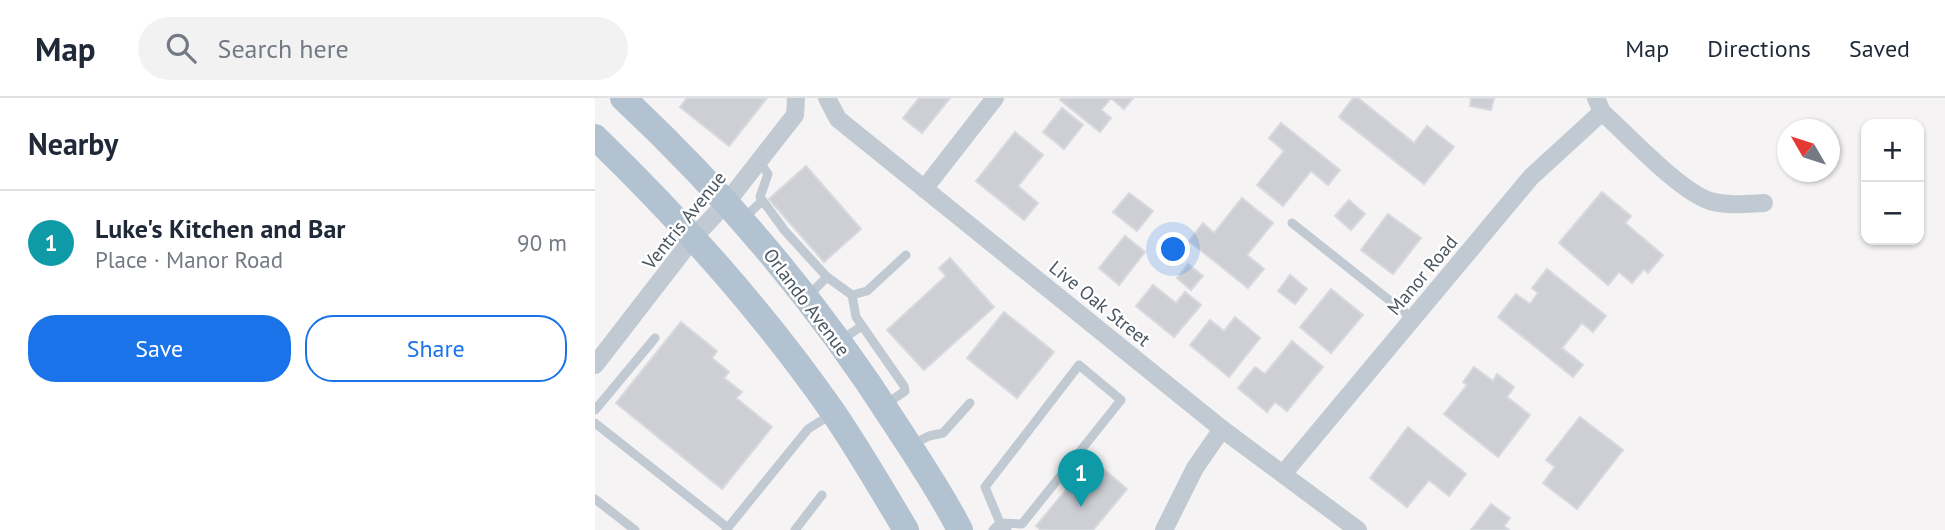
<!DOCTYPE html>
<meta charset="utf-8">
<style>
:root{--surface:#fff;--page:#f2f2f3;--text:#1f2937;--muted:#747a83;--line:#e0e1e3;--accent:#1a73e8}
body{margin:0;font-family:"PT Sans",sans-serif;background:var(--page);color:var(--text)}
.controls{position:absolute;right:21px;top:21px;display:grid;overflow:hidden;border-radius:14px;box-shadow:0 2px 5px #0004}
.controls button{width:63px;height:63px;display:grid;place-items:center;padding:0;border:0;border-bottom:2px solid var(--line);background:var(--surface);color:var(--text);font:35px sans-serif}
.compass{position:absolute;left:1182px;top:21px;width:63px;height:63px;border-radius:50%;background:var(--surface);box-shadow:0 2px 5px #0004;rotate:309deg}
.you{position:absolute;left:579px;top:152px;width:24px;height:24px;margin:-18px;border:5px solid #fff;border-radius:50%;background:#1a73e8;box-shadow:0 0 0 10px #1a73e833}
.badge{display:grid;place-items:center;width:46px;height:46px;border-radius:50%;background:var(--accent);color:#fff;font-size:23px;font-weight:700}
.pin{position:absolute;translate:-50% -58px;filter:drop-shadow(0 2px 4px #0008)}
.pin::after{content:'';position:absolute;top:37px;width:24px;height:21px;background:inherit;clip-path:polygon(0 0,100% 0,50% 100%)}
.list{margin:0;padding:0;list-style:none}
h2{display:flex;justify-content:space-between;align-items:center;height:91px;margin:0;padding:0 28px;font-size:30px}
h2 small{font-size:23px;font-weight:400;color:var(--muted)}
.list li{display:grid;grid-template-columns:46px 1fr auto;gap:21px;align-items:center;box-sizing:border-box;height:105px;padding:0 28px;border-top:2px solid var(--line)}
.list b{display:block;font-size:26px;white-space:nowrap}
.list p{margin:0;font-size:23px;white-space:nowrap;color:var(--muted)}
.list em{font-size:23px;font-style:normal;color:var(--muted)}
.actions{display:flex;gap:14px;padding:21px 28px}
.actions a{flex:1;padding:16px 0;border:2px solid var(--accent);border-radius:28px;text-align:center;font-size:24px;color:var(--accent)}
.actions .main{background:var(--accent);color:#fff}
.icon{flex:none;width:38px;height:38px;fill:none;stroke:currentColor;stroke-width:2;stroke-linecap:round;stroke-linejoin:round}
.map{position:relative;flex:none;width:1350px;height:432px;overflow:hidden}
header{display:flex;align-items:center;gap:42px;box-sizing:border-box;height:98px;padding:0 35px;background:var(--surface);border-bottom:2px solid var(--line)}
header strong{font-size:33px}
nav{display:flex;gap:38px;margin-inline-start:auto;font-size:24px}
.search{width:490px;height:63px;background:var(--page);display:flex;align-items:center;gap:18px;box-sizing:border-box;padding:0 24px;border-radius:38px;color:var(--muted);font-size:26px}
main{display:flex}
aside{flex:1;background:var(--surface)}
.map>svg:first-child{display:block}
.building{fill:#cdcfd5;stroke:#d7d9de;stroke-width:2}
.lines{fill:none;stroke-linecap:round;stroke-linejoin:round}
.service{stroke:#c1cad2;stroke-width:9}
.minor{stroke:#c1cad2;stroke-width:18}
.primary{stroke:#b3c2d1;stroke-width:26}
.labels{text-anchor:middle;stroke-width:5;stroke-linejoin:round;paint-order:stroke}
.street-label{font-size:19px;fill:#4a5661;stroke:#fff}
</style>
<header>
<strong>Map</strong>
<div class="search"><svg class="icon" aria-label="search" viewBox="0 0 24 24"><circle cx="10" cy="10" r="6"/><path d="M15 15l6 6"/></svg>Search here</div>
<nav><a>Map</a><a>Directions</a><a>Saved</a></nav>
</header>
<main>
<aside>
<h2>Nearby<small></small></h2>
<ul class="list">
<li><span class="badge" style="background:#0f9aa8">1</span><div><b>Luke's Kitchen and Bar</b><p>Place · Manor Road</p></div><em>90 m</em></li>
</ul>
<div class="actions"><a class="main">Save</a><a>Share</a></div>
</aside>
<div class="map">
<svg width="1350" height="432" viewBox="0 0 1350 432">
<rect width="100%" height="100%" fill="#f5f3f3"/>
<g class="building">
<polygon points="92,0 172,0 134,48 85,9"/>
<polygon points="324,0 355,0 327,35 308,20"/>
<polygon points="467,0 538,0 529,11 516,0 506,12 516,20 505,34 465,2"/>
<polygon points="758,0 763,0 819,45 832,28 859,49 829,86 744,19"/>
<polygon points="876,0 899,0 896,12 875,8"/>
<polygon points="467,10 488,27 469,51 448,34"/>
<polygon points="686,25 745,72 733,87 716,73 688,108 662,87 689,53 674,40"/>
<polygon points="420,34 448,57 423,88 443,105 429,122 381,83"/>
<polygon points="211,68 266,131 229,164 174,101"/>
<polygon points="1007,94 1036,118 1030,125 1068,157 1053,175 1049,171 1037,185 1024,174 1013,187 964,145"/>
<polygon points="534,95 558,113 542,133 518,114"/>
<polygon points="647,100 678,125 652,157 669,171 653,190 594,143 608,125 619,135"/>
<polygon points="754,102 770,116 756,132 740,118"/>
<polygon points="793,116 826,140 798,176 766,152"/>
<polygon points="530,138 550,154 524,187 504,170"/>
<polygon points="355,160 399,209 329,272 292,232 351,178 344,170"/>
<polygon points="593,166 608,178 596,192 582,180"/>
<polygon points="952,171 1011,218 998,234 987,225 967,250 988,267 978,279 903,219 921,196 935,206 943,195 937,190"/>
<polygon points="695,177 712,191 700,206 683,193"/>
<polygon points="558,187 581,205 590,194 606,207 579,239 541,208"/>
<polygon points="736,191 768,217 736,255 705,229"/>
<polygon points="409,214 459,254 422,300 372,260"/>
<polygon points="640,219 665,240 634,279 595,247 615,222 629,233"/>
<polygon points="86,224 122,253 117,260 134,274 129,280 147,294 141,300 177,329 127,391 21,305"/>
<polygon points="697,243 728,269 692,313 680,304 672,314 643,290 660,269 670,276"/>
<polygon points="879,269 898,283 902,276 919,289 912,299 935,317 903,359 849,316 872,287 868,284"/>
<polygon points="985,319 1028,352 982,411 948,385 960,369 951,362"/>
<polygon points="813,329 871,376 854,398 834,382 812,409 775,380"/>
<polygon points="497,361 532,391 498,432 446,432 441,428"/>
<polygon points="896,406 915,420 909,428 914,432 876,432"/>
</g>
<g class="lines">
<g class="service">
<polyline points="164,63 173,76 165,99 190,133 232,179 213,198"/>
<polyline points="148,121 167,103"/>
<polyline points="697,125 818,221"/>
<polyline points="232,179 257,197 272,193 311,157"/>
<polyline points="257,197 261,219 309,288 310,293 290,307"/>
<polyline points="246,242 267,228"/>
<polyline points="0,312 60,240"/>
<polyline points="0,325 133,430"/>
<polyline points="316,347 334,338 348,335 375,305"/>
<polyline points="0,401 40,432"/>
<polyline points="131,432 213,331 237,316"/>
<polyline points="200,432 227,397"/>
<polyline points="398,432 405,425 427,426 526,302 484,267 390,389 405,425 412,432"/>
</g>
<g class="minor">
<polyline points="232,0 243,21 627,331 763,432"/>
<path d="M1001,0L1007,14C1033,37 1084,93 1115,103C1132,108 1151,106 1169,105"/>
<polyline points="329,91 400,0"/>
<polyline points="0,267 99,139 132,104 200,17 201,0"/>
<polyline points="688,376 936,79 1007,14"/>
<polyline points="569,432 600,370 627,331"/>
</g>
<g class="primary">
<path d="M28,0C134,99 223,205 301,327C323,361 347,396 365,432"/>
<path d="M0,39C88,124 168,214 238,314C264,352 287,392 311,432"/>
</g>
</g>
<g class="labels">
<g class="street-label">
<text transform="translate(89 122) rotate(-51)" y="7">Ventris Avenue</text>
<text transform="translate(827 177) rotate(-50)" y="7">Manor Road</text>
<text transform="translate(212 204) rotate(53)" y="7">Orlando Avenue</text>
<text transform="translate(505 205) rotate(39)" y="7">Live Oak Street</text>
</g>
</g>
</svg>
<div class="controls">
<button>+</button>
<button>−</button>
</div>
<svg class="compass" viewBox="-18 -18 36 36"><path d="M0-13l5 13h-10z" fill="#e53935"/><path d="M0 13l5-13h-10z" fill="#747a83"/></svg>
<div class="you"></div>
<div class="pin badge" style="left:486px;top:409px;background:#0f9aa8">1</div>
</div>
</main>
